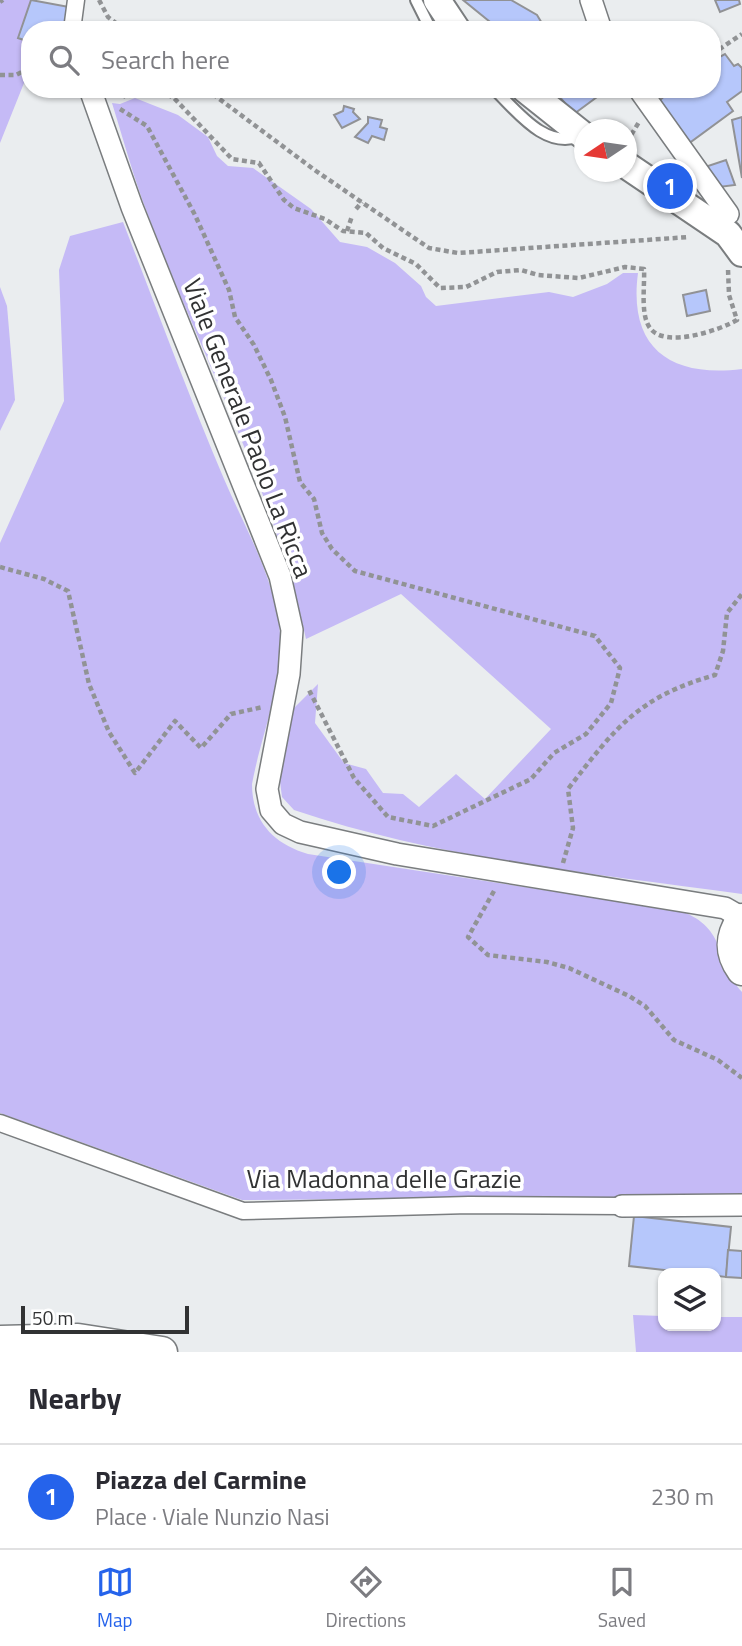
<!DOCTYPE html>
<meta charset="utf-8">
<style>
:root{--surface:#fff;--page:#f7f7f7;--text:#2b2b33;--muted:#7c7c81;--line:#e1e1e2;--accent:#2563eb}
body{margin:0;font-family:"Titillium Web",sans-serif;background:var(--page);color:var(--text)}
.controls{position:absolute;right:21px;bottom:21px;display:grid;overflow:hidden;border-radius:14px;box-shadow:0 2px 5px #0004}
.controls button{width:63px;height:63px;display:grid;place-items:center;padding:0;border:0;border-bottom:2px solid var(--line);background:var(--surface);color:var(--text);font:35px sans-serif}
.compass{position:absolute;left:574px;top:119px;width:63px;height:63px;border-radius:50%;background:var(--surface);box-shadow:0 2px 5px #0004;rotate:257deg}
.scale{position:absolute;left:21px;bottom:18px;width:168px;box-sizing:border-box;padding-left:7px;border:4px solid #313233;border-top:0;font-size:19px;line-height:24px;white-space:nowrap;color:#313233;-webkit-text-stroke:5px #fff;paint-order:stroke}
.you{position:absolute;left:340px;top:873px;width:24px;height:24px;margin:-18px;border:5px solid #fff;border-radius:50%;background:#1a73e8;box-shadow:0 0 0 10px #1a73e833}
.badge{display:grid;place-items:center;width:46px;height:46px;border-radius:50%;background:var(--accent);color:#fff;font-size:23px;font-weight:700}
.pin{position:absolute;translate:-50% -50%;border:4px solid #fff;box-shadow:0 2px 7px #0006}
.list{margin:0;padding:0;list-style:none}
h2{display:flex;justify-content:space-between;align-items:center;height:91px;margin:0;padding:0 28px;font-size:30px}
h2 small{font-size:23px;font-weight:400;color:var(--muted)}
.list li{display:grid;grid-template-columns:46px 1fr auto;gap:21px;align-items:center;box-sizing:border-box;height:105px;padding:0 28px;border-top:2px solid var(--line)}
.list b{display:block;font-size:26px;white-space:nowrap}
.list p{margin:0;font-size:23px;white-space:nowrap;color:var(--muted)}
.list em{font-size:23px;font-style:normal;color:var(--muted)}
.icon{flex:none;width:38px;height:38px;fill:none;stroke:currentColor;stroke-width:2;stroke-linecap:round;stroke-linejoin:round}
.map{position:relative;flex:none;width:742px;height:1352px;overflow:hidden}
.search{position:absolute;background:var(--surface);box-shadow:0 2px 5px #0004;left:21px;right:21px;top:21px;height:77px;display:flex;align-items:center;gap:18px;box-sizing:border-box;padding:0 24px;border-radius:28px;color:var(--muted);font-size:26px}
.sheet{height:196px;background:var(--surface)}
nav{display:flex;justify-content:space-around;align-items:center;box-sizing:border-box;height:98px;border-top:2px solid var(--line);background:var(--surface);font-size:19px;color:var(--muted)}
nav a{display:grid;justify-items:center;gap:4px}
nav .on{color:var(--accent)}
.map>svg:first-child{display:block}
.green{fill:#c5baf6}
.building{fill:#b6c7fb;stroke:#919295;stroke-width:2}
.lines{fill:none;stroke-linecap:round;stroke-linejoin:round}
.service-casing{stroke:#7a7d7f;stroke-width:14}
.pedestrian-casing{stroke:#7a7d7f;stroke-width:19}
.minor-casing{stroke:#7a7d7f;stroke-width:24}
.tertiary-casing{stroke:#7a7d7f;stroke-width:30}
.secondary-casing{stroke:#7a7d7f;stroke-width:33}
.path{stroke:#919395;stroke-width:4.5;stroke-dasharray:5 3.5;stroke-linecap:butt}
.service{stroke:#fff;stroke-width:10}
.pedestrian{stroke:#fff;stroke-width:16}
.minor{stroke:#fff;stroke-width:21}
.tertiary{stroke:#fff;stroke-width:26}
.secondary{stroke:#fff;stroke-width:30}
.labels{text-anchor:middle;stroke-width:7;stroke-linejoin:round;paint-order:stroke}
.street-label{font-size:26px;fill:#313233;stroke:#fff}
</style>
<div class="map">
<svg width="742" height="1352" viewBox="0 0 742 1352">
<rect width="100%" height="100%" fill="#eaedef"/>
<g class="green">
<polygon points="0,0 32,0 18,38 30,42 30,68 0,143"/>
<path d="M135,98L178,115L208,137L217,156L228,166L253,168L311,209L340,242L367,247L395,263L421,286L426,297L436,306L549,292L573,297L607,284L623,273H638C628,348 670,378 742,369V894C592,873 438,859 294,810L282,797L279,774L293,709L318,684L315,723L344,763L366,769L383,793L403,794L419,807L456,774L485,799L551,729L401,594L306,639C273,486 196,346 142,199C131,168 122,135 112,103L120,104Z"/>
<path d="M123,222C156,307 188,394 224,479C245,528 275,578 280,633C284,683 261,735 252,784C252,821 273,844 308,854L681,911C728,929 714,960 742,992V1196L242,1200L0,1113V543L64,401L59,270L70,236Z"/>
<polygon points="0,287 7,306 15,400 0,431"/>
<polygon points="633,1315 663,1316 663,1326 716,1326 716,1317 742,1317 742,1352 636,1352"/>
</g>
<g class="building">
<polygon points="31,0 69,7 63,30 30,30 30,42 18,38"/>
<polygon points="463,0 511,0 537,15 546,30 500,30"/>
<polygon points="715,0 739,0 740,4 720,12"/>
<polygon points="725,54 734,66 738,64 742,68 742,91 727,102 733,111 688,144 658,102 672,89 712,89 712,61"/>
<polygon points="553,89 597,89 601,94 574,114"/>
<polygon points="344,106 354,109 353,112 360,119 342,128 334,115 343,111"/>
<polygon points="368,117 382,120 380,127 387,129 384,140 372,136 368,143 355,137 368,123"/>
<polygon points="742,117 742,178 732,120"/>
<polygon points="726,160 735,185 719,187 705,167"/>
<polygon points="706,290 710,311 687,316 683,295"/>
<polygon points="634,1216 731,1227 726,1277 629,1266"/>
<polygon points="728,1250 742,1251 742,1278 726,1277"/>
</g>
<g class="lines">
<g class="service-casing">
<g id="service">
<polyline points="416,0 431,30"/>
<path d="M494,89C517,111 545,150 580,136"/>
</g>
</g>
<g class="pedestrian-casing">
<g id="pedestrian">
<polyline points="72,30 76,0"/>
<polyline points="0,1123 243,1211 469,1205 622,1206"/>
</g>
</g>
<g class="minor-casing">
<g id="minor">
<polyline points="591,0 601,30"/>
<polyline points="90,89 132,207 280,576 292,630 289,674 267,789 271,810 283,824 300,832 397,854 725,908 742,918"/>
<polyline points="639,89 728,214"/>
<polyline points="622,1206 742,1205"/>
</g>
</g>
<g class="tertiary-casing">
<g id="tertiary">
<polyline points="437,0 457,30"/>
<polyline points="525,89 584,136"/>
<polyline points="626,165 728,234 742,253"/>
</g>
</g>
<g class="secondary-casing">
<g id="secondary">
<path d="M742,919C730,937 729,952 742,970"/>
<polyline points="0,1341 78,1339 162,1352"/>
</g>
</g>
<g class="path">
<polyline points="99,0 108,17 125,30"/>
<polyline points="0,2 3,0"/>
<polyline points="712,54 742,34"/>
<polyline points="0,75 16,75 30,68"/>
<path d="M151,89L173,97L232,159L259,163L284,200L294,208L325,219L343,231L366,233L383,248L416,264L440,288L466,287L497,272L521,270L538,275L579,278L625,267L644,269C645,285 640,315 650,328C665,349 720,330 737,320L729,295L728,269"/>
<polyline points="206,89 316,171 429,248 458,253 689,237"/>
<polyline points="113,92 127,97 148,89"/>
<polyline points="120,109 147,126 195,215 229,290 235,317 254,345 271,380 285,417 300,482 314,499 322,533 332,549 355,571 595,636 620,668 611,703 586,734 554,753 531,779 433,826 388,817 354,778 309,690"/>
<polyline points="627,142 639,122"/>
<polyline points="356,209 362,202"/>
<polyline points="347,231 352,216"/>
<polyline points="0,567 44,579 68,591 89,684 109,732 135,773 175,721 201,748 231,714 263,707"/>
<path d="M563,863L573,828L568,789C616,727 638,697 715,675L723,651L727,613L742,594"/>
<polyline points="494,891 468,937 488,955 547,962 569,968 629,996 645,1006 674,1040 718,1060 742,1078"/>
</g>
<use href="#service" class="service"/>
<use href="#pedestrian" class="pedestrian"/>
<use href="#minor" class="minor"/>
<use href="#tertiary" class="tertiary"/>
<use href="#secondary" class="secondary"/>
</g>
<g class="labels">
<g class="street-label">
<text transform="translate(248 428) rotate(69)" y="9">Viale Generale Paolo La Ricca</text>
<text x="384" y="1188">Via Madonna delle Grazie</text>
</g>
</g>
</svg>
<div class="controls">
<button><svg class="icon" aria-label="layers" viewBox="0 0 24 24"><path d="M12 4l9 5-9 5-9-5zM3 14l9 5 9-5"/></svg></button>
</div>
<svg class="compass" viewBox="-18 -18 36 36"><path d="M0-13l5 13h-10z" fill="#e53935"/><path d="M0 13l5-13h-10z" fill="#7c7c81"/></svg>
<div class="scale">50 m</div>
<div class="you"></div>
<div class="pin badge" style="left:670px;top:186px">1</div>
<div class="search"><svg class="icon" aria-label="search" viewBox="0 0 24 24"><circle cx="10" cy="10" r="6"/><path d="M15 15l6 6"/></svg>Search here</div>
</div>
<section class="sheet">
<h2>Nearby<small></small></h2>
<ul class="list">
<li><span class="badge">1</span><div><b>Piazza del Carmine</b><p>Place · Viale Nunzio Nasi</p></div><em>230 m</em></li>
</ul>
</section>
<nav>
<a class="on"><svg class="icon" aria-label="map" viewBox="0 0 24 24"><path d="M3 6l6-2 6 2 6-2v14l-6 2-6-2-6 2zM9 4v14M15 6v14"/></svg>Map</a>
<a><svg class="icon" aria-label="directions" viewBox="0 0 24 24"><path d="M12 3l9 9-9 9-9-9zM9 14v-3h6M13 9l2 2-2 2"/></svg>Directions</a>
<a><svg class="icon" aria-label="saved" viewBox="0 0 24 24"><path d="M7 4h10v16l-5-4-5 4z"/></svg>Saved</a>
</nav>
